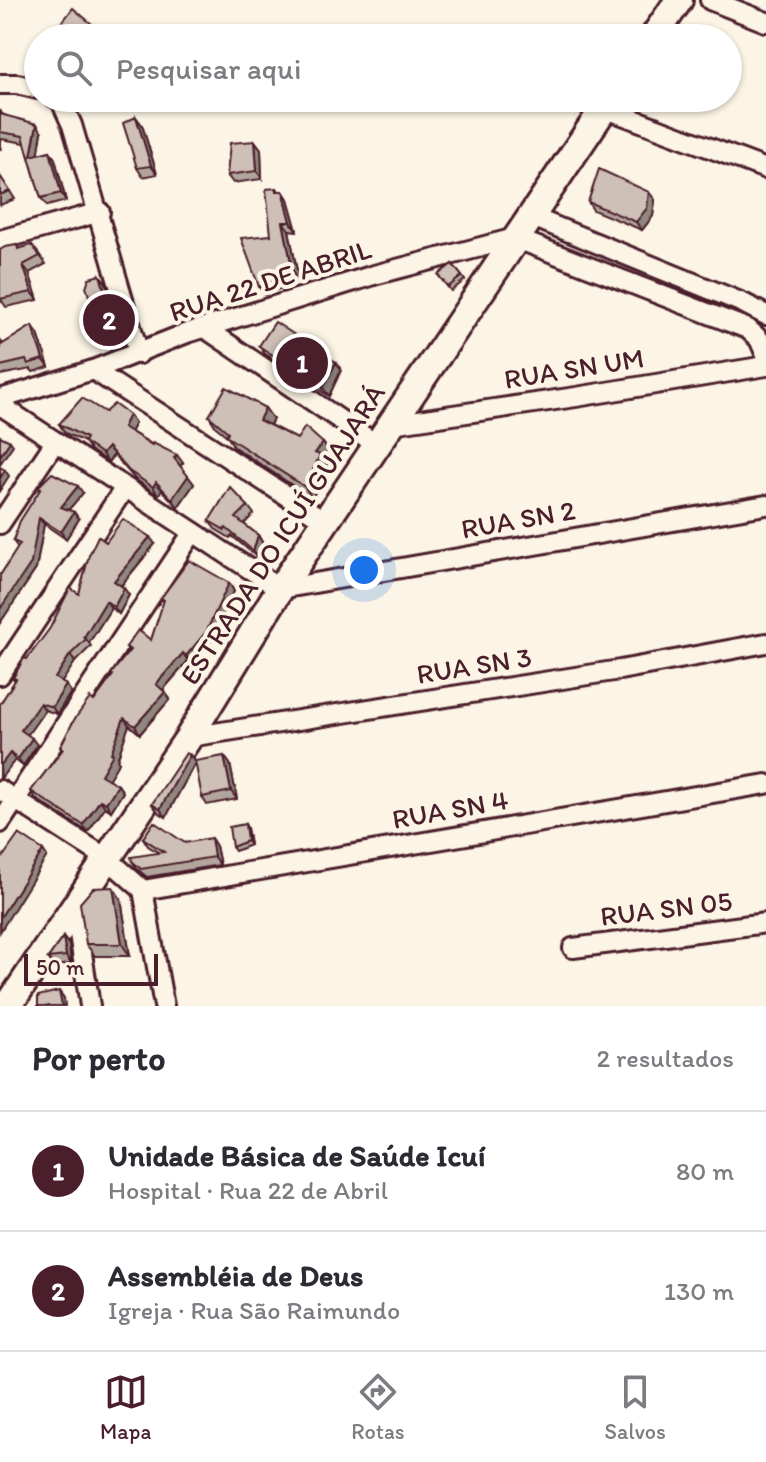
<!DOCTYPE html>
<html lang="pt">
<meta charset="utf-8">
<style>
:root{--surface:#fff;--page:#f2f2f3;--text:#2b2b33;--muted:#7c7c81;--line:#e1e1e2;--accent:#4a1f2b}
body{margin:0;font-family:Itim,sans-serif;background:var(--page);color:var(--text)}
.scale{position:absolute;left:24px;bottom:20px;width:134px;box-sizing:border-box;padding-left:8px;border:4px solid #4a1f2b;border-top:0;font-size:22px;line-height:28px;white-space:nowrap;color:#4a1f2b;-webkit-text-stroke:6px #fcf5e5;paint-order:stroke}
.you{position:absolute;left:364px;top:570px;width:28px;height:28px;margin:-20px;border:6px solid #fff;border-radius:50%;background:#1a73e8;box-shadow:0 0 0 12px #1a73e833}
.badge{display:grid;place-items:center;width:52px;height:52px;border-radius:50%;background:var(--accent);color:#fff;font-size:26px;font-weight:700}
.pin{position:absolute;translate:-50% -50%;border:4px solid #fff;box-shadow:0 2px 8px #0006}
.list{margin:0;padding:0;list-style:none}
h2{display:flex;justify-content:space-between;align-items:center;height:104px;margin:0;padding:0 32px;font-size:34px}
h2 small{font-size:26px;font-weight:400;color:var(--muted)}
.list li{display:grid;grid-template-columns:52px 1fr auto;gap:24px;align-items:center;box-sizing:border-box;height:120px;padding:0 32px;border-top:2px solid var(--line)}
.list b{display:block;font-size:30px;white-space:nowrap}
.list p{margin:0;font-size:26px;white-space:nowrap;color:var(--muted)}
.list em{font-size:26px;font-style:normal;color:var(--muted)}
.icon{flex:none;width:44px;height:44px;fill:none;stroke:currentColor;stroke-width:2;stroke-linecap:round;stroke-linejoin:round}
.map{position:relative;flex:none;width:766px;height:1006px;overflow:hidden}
.search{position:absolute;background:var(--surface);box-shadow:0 2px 6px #0004;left:24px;right:24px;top:24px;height:88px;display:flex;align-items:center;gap:20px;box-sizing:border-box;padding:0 28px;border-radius:44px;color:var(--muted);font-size:30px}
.sheet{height:344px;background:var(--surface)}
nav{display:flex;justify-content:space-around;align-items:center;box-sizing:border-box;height:112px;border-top:2px solid var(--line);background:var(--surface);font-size:22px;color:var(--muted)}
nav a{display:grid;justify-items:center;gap:4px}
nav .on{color:var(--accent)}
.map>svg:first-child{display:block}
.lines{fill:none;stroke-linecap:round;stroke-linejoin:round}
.street-casing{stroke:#4a1f2b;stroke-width:24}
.secondary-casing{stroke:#4a1f2b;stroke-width:32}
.street{stroke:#fcf5e5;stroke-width:18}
.secondary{stroke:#fcf5e5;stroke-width:26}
.wall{fill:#b2a59d;stroke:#4a1f2b;stroke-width:2}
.shaded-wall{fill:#918680;stroke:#4a1f2b;stroke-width:2}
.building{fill:#cfc0b7;stroke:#4a1f2b;stroke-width:2}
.labels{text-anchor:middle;stroke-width:8;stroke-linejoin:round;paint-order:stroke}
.street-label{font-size:28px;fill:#4a1f2b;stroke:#fcf5e5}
</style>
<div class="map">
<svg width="766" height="1006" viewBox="0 0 766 1006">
<rect width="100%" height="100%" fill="#fcf5e5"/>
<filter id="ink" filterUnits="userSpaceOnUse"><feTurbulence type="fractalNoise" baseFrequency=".0125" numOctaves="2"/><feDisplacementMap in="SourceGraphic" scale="16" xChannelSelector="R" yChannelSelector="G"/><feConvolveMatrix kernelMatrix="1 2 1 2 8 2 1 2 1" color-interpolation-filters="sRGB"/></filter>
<g filter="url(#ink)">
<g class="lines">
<g class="street-casing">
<g id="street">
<polyline points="710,0 766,22"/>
<polyline points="0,84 17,84 38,89"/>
<polyline points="56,98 61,101 72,125 139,354"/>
<polyline points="604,108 766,169"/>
<polyline points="530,216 743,303 766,315"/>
<polyline points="0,240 100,212"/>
<polyline points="205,328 377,445"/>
<polyline points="93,370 325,521"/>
<polyline points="0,399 93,370 187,333 374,275 515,238 748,329 759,339 766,355"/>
<polyline points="0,405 280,589 766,505"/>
<polyline points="391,424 576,397 766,366"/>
<polyline points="0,524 55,442"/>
<polyline points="0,675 124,489"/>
<polyline points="189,737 620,670 766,643"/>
<polyline points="0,790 108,859 143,890 164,1006"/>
<polyline points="0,823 193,532"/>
<polyline points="143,890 766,784"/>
<polyline points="75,907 90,1006"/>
<polyline points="573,948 766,923"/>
</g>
</g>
<g class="secondary-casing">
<g id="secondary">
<polyline points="653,38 679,0"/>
<polyline points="8,1006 189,737 280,589 611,98"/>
</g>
</g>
<use href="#street" class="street"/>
<use href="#secondary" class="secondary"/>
</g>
<g class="wall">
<polygon points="0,110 2,114 42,132 38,154 50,151 55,159 66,201 47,206 41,198 25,143 1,139 1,149 0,149"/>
<polygon points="136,117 142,125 157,174 143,177 137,168"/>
<polygon points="255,141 261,149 262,179 233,183 227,175"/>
<polygon points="0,176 15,199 0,205"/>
<polygon points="277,188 279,191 283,191 288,199 297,231 289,230 299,281 281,285 282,288 265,295 259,287 271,235"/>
<polygon points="655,200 653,216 642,230 593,210 588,202"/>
<polygon points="17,245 19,249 32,245 46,264 29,273 38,300 6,307 2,301 0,302 0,250"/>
<polygon points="452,264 465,280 451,291 438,275"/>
<polygon points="100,275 106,283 124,345 110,349 104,340"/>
<polygon points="32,326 38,334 49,367 33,372 31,369 0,375 0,340 3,344"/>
<polygon points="259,346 336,362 341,370 329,396 265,354"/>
<polygon points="265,408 273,419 270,425 297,439 323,443 331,454 325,461 328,466 312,498 234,447 227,436 216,427 209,416"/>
<polygon points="105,412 129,415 135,423 130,431 183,463 180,466 194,484 178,507 162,490 158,495 135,479 114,455 108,462 90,450 85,442 65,433 59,424"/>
<polygon points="38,487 83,493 68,510 74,512 79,519 66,539 44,524 36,569 0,623 0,574 1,574 18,548 13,541 40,490"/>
<polygon points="248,506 254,514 244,524 258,535 263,544 259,559 232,536 230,538 215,529 209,521"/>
<polygon points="106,542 155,544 121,586 129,595 119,614 111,608 89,643 91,646 75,662 61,682 66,685 71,692 57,714 45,710 27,735 37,745 23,766 15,760 0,778 0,704 15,681 13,678 27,659 79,594"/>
<polygon points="229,583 234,591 212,640 192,663 188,661 163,690 170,699 140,734 129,725 117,760 119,762 108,779 118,785 123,792 111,811 105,807 88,832 36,799 31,791 62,750 60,747 113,676 129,651 126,647 151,640 164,602 161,598"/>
<polygon points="190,755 195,763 166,817 158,812 152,804"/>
<polygon points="224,756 230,764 237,799 207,805 202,797"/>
<polygon points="245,824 247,828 250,845 235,851 232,847"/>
<polygon points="143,838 216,846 220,865 147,877 137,869 132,861 159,853 148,846"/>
<polygon points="121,899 130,956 95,956 86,944"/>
<polygon points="63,937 69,945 71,964 54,966 48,958"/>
</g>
<g class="shaded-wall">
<polygon points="93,25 99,33 96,38 86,38"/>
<polygon points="136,117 142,125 157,174 151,166"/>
<polygon points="37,124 42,132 37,164 31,156"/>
<polygon points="255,141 261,149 262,179 257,171"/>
<polygon points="50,151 55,159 66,201 61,193"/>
<polygon points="283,191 288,199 297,231 291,222"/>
<polygon points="649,192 655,200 653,216 642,230 636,222"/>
<polygon points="283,222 289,230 299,281 293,273"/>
<polygon points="23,265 29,273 38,300 32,292"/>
<polygon points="100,275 106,283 124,345 118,337"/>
<polygon points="32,326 38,334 49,367 43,359"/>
<polygon points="336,362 341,370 329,396 323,388"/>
<polygon points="265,408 273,419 266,431 259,420"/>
<polygon points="129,415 135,423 129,435 123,427"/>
<polygon points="10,441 13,445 0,464 0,456"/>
<polygon points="323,443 331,454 325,461 328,466 312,498 305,487 315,453"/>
<polygon points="108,447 114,455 108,462 102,454"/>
<polygon points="177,455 183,463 180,466 174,458"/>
<polygon points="5,470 9,476 0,490 0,478"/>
<polygon points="188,476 194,484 178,507 172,499"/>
<polygon points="156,482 162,490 158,495 153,487"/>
<polygon points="78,486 83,493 65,514 61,507"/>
<polygon points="74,512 79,519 66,539 61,532"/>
<polygon points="39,518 44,524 36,569 0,623 0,609"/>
<polygon points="258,535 263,544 259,559 253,551"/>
<polygon points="150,537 155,544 119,588 114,581"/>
<polygon points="229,583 234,591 212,640 192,663 186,656"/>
<polygon points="124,588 129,595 119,614 114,607"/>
<polygon points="106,601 111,608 89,643 84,637"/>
<polygon points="183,653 188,661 161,692 156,684"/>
<polygon points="70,655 75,662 60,685 55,678"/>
<polygon points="66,685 71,692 57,714 52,707"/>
<polygon points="165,692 170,699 140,734 135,726"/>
<polygon points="40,703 45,710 26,737 21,730"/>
<polygon points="124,718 129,725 117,760 119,762 107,782 101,775 111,753"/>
<polygon points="32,738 37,745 23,766 18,759"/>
<polygon points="10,753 15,760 1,778 0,766"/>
<polygon points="190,755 195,763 166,817 160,809"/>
<polygon points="224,756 230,764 237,799 231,791"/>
<polygon points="118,785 123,792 111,811 106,803"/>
<polygon points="100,800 105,807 88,832 83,825"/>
<polygon points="245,824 247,828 250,845 247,841"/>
<polygon points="211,838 216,846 220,865 214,857"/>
<polygon points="43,850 47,856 0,932 0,918"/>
<polygon points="113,887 121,899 130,956 122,944"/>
<polygon points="63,937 69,945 71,964 66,956"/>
<polygon points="59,991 64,998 65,1006 62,1006"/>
</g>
<g class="building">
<polygon points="73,8 93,25 86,38 50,38"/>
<polygon points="0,114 37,124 31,156 50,151 61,193 41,198 23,136 0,132"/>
<polygon points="136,117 151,166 137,168 123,123"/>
<polygon points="255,141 257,171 227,175 230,143"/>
<polygon points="599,169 649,192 647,208 636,222 588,202"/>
<polygon points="0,176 10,191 0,195"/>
<polygon points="277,188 277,191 283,191 291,222 283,222 293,273 276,277 277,280 259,287 241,238 271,235 266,189"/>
<polygon points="17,245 18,249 32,245 40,256 23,265 32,292 0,299 0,250 5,247"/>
<polygon points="452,264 462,276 448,287 438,275"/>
<polygon points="100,275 118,337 104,340 86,287 89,278"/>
<polygon points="275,322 336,362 323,388 259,346"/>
<polygon points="32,326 43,359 28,364 26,360 0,366 0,343 1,345"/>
<polygon points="226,387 265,408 259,420 297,439 305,427 323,443 315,453 320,455 305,487 226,436 228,432 209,416"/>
<polygon points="82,398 105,412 114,404 129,415 123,427 152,445 153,443 177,455 174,458 188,476 172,499 156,482 153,487 129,471 108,447 102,454 84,442 86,438 59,424"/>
<polygon points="0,436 10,441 0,456"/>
<polygon points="0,467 5,470 0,478"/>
<polygon points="52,473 78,486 61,507 74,512 61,532 39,518 31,563 0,609 0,574 1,574 20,544 13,541 20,521 41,488 38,487"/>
<polygon points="230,487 248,506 236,518 258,535 253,551 226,528 225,530 209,521"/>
<polygon points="123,519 150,537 114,581 124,588 114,607 106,601 84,637 86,639 70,655 55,678 66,685 52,707 40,703 21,730 32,738 18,759 10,753 0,766 0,704 16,679 13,678 24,658 27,659 50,628 70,588 79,594 89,555 98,536 106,542"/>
<polygon points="189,560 229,583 206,632 186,656 183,653 156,684 165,692 135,726 124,718 111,753 113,754 101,775 118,785 106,803 100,800 83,825 31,791 63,749 60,747 74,720 90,698 94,701 113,675 111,674 130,650 126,647 138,630 151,640 164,600 161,598"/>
<polygon points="186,753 190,755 160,809 152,804"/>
<polygon points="224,756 231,791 202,797 195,761"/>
<polygon points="154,822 185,843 211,838 214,857 141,869 132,861 131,857 164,852 143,838"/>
<polygon points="245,824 247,841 232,847 229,827"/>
<polygon points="19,834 43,850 0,918 0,861"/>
<polygon points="113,887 122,944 86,944 80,903 93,888"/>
<polygon points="63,937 66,956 48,958"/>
<polygon points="59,991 62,1006 38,1006 38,996"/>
</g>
</g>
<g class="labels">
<g class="street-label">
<text transform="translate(270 280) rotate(-18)" y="10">RUA 22 DE ABRIL</text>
<text transform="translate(574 368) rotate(-9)" y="10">RUA SN UM</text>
<text transform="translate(518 519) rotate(-10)" y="10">RUA SN 2</text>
<text transform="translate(282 534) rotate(-57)" y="10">ESTRADA DO ICUÍ GUAJARÁ</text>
<text transform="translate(474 665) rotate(-9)" y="10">RUA SN 3</text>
<text transform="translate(450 809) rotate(-10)" y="10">RUA SN 4</text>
<text transform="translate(666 908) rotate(-7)" y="10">RUA SN 05</text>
</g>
</g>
</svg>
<div class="scale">50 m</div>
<div class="you"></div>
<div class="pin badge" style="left:302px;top:363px">1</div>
<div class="pin badge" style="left:109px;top:320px">2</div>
<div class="search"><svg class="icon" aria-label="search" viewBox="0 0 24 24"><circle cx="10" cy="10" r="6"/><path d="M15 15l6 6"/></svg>Pesquisar aqui</div>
</div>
<section class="sheet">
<h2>Por perto<small>2 resultados</small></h2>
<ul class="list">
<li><span class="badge">1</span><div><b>Unidade Básica de Saúde Icuí</b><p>Hospital · Rua 22 de Abril</p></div><em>80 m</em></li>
<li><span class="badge">2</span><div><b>Assembléia de Deus</b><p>Igreja · Rua São Raimundo</p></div><em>130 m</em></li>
</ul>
</section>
<nav>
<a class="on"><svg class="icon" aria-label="map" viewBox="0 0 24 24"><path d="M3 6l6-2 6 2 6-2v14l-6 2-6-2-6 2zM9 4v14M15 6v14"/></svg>Mapa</a>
<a><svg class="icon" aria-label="directions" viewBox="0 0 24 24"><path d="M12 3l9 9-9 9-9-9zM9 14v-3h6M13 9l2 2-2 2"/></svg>Rotas</a>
<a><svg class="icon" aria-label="saved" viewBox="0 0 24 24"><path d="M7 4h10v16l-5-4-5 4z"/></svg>Salvos</a>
</nav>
